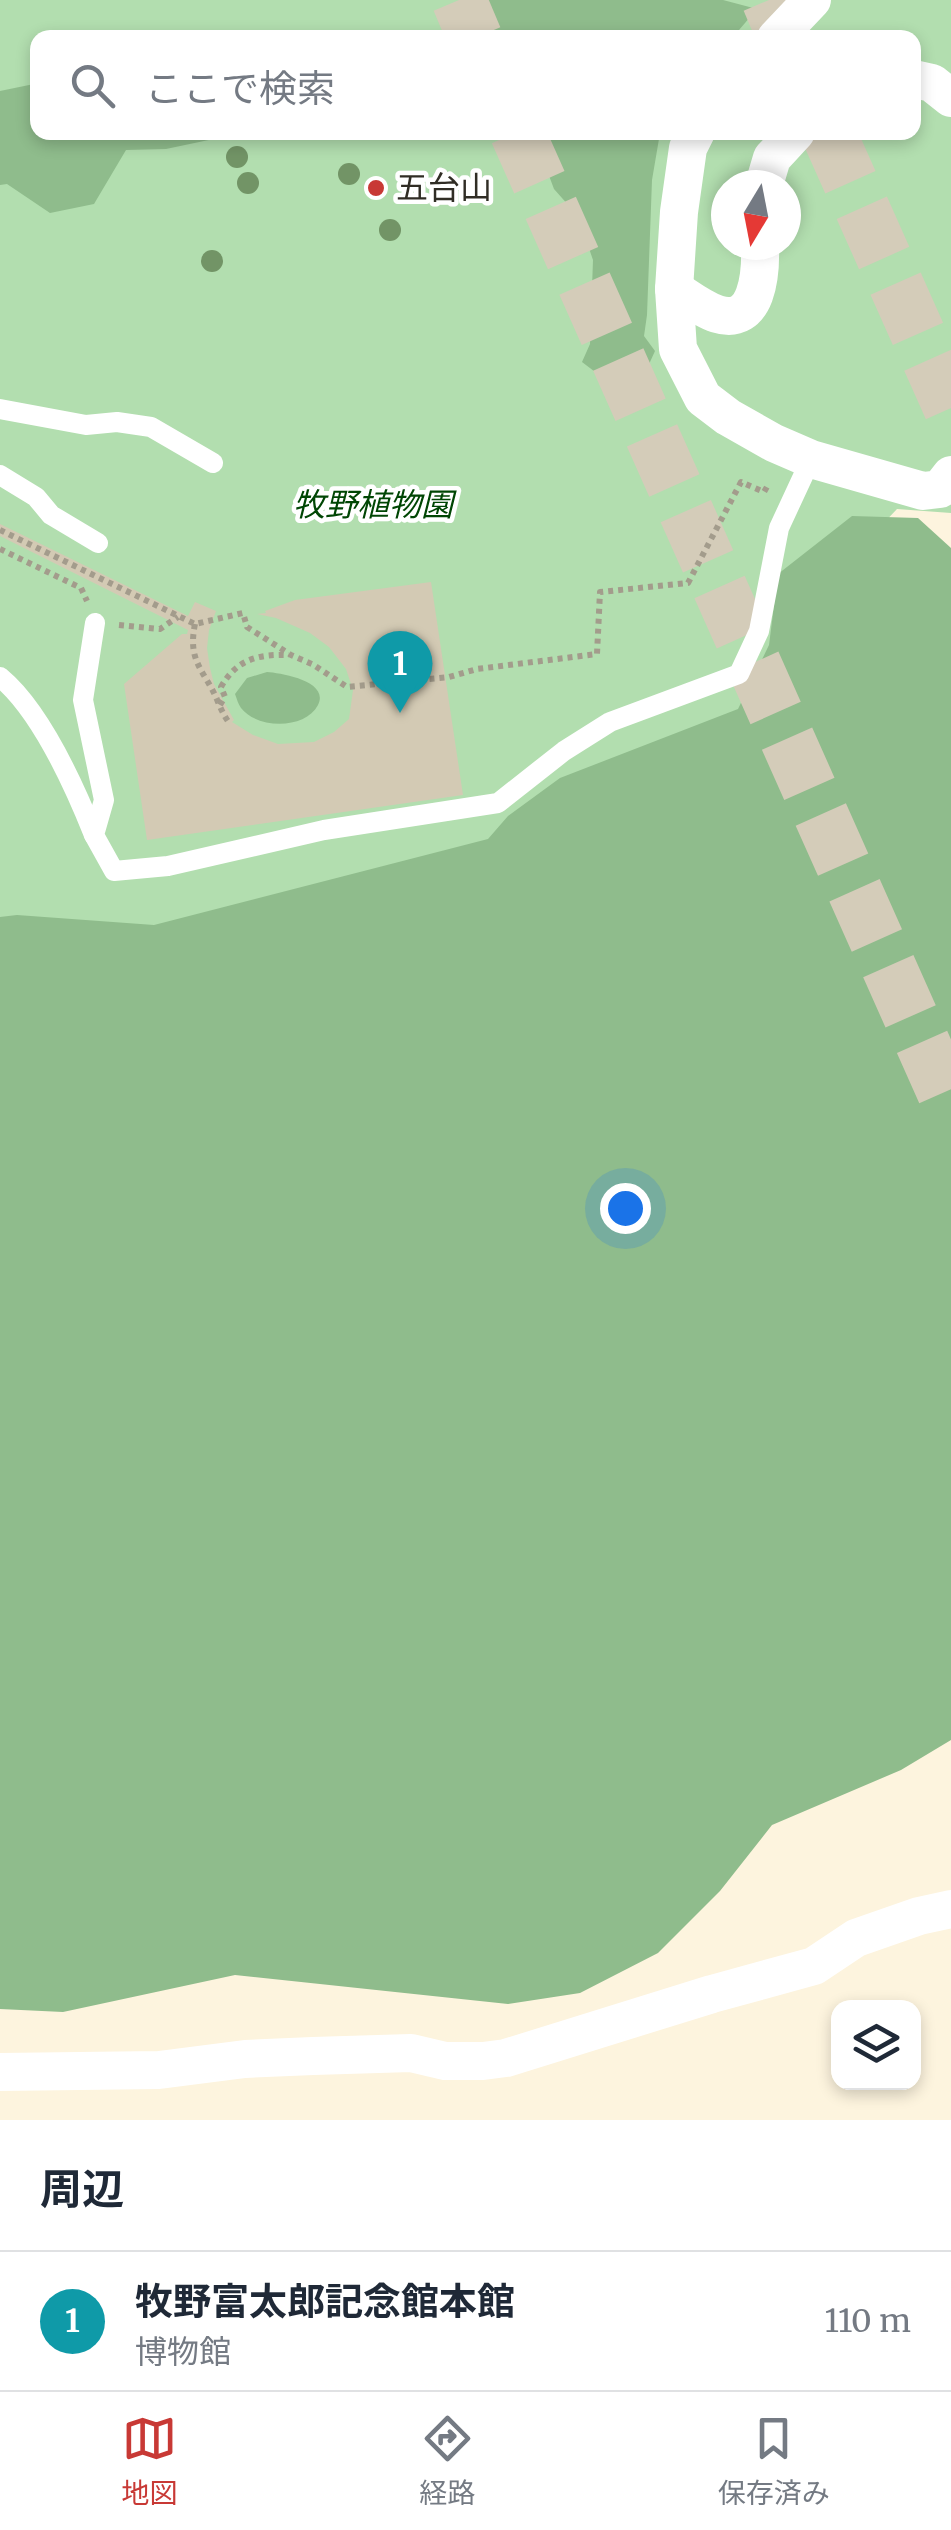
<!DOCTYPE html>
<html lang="ja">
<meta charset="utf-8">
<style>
:root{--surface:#fff;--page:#f6f6f7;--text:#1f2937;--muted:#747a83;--line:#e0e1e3;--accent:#c83935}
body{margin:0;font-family:Merriweather,"Noto Sans JP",serif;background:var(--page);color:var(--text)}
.controls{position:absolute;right:30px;bottom:30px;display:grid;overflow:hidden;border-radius:20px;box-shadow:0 5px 15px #0003}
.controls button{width:90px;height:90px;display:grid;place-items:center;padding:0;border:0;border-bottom:2px solid var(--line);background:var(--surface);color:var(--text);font:50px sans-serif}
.compass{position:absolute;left:711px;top:170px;width:90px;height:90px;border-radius:50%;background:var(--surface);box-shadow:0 5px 15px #0003;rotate:190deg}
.you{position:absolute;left:625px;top:1208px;width:35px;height:35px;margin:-25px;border:8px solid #fff;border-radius:50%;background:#1a73e8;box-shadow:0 0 0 15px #1a73e833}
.badge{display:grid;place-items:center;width:65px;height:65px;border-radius:50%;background:var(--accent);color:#fff;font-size:32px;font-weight:700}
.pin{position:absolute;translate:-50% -82px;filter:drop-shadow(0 2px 5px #0008)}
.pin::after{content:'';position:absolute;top:52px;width:35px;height:30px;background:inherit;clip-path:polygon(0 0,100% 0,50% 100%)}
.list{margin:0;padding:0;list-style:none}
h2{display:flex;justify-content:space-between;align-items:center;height:130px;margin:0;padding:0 40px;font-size:42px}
h2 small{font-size:32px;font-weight:400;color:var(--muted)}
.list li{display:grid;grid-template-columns:65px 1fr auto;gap:30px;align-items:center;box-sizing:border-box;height:140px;padding:0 40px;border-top:2px solid var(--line)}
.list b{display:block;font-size:38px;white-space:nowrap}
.list p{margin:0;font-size:32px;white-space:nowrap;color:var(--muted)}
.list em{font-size:32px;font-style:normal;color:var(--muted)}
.icon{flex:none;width:55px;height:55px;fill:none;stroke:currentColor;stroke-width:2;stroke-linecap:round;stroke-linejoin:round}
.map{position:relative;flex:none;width:951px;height:2120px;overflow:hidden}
.search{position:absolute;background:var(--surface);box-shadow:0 5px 15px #0003;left:30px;right:30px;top:30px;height:110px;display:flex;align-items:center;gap:25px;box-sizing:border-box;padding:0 35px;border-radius:20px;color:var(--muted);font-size:38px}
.sheet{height:270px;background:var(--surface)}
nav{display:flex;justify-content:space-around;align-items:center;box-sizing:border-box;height:140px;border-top:2px solid var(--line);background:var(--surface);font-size:28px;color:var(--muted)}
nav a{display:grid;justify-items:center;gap:5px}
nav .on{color:var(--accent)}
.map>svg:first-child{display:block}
.green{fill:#b2deaf;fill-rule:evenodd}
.forest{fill:#8fbc8c}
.building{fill:#d3cab4}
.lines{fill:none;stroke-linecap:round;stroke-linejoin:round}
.secondary-tunnel{stroke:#d4ccb9;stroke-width:55;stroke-dasharray:55 28;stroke-linecap:butt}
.highway-tunnel{stroke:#d4ccb9;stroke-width:55;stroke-dasharray:55 28;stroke-linecap:butt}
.path{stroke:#a39c8c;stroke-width:6;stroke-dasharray:5 5;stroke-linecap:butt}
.lane{stroke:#fff;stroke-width:20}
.street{stroke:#fff;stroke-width:38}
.tree{fill:#729466}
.poi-dot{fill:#c83935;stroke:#fff;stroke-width:4}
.labels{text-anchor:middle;stroke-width:9;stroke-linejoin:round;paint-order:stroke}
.poi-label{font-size:32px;fill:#302d25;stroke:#fff;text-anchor:start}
.park-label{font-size:32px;font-style:italic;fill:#004604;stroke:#fff}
</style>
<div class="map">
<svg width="951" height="2120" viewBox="0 0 951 2120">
<rect width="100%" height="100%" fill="#fdf4de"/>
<path class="green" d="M0,0H951V513L897,509L838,571L769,709L466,879L0,954ZM38,38H914V132H38ZM726,185H786V245H726Z"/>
<g class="forest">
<polygon points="485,0 723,0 757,9 733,37 485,38 489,12"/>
<polygon points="37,80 38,132 242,133 166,149 126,150 94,204 50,213 7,184 0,185 0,91 34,84"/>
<polygon points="509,133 660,133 652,180 647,315 644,336 655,351 645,373 611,384 582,362 590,344 593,260 578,216 554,189 539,149"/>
<polygon points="852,516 918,518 951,548 951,1740 901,1770 772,1825 720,1891 658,1953 580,1993 508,2004 235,1975 63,2012 0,2009 0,917 17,915 154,925 488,839 508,816 560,778 738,709 769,645 778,574"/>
<path d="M267,672C281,673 330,681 318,705C305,730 257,729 241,708C238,704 237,699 235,694L247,678Z"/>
</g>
<polygon class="building" points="0,524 188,616 195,602 216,611 209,630 207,648 210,668 214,684 234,720 232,722 253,735 278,744 314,742 334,732 349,719 353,690 346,669 329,647 310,633 276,618 257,614 266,613 265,611 295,600 431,582 463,795 147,840 124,684 182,634 187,634 188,630 0,536"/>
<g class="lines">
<g class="secondary-tunnel">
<polyline points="769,0 785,38"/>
<polyline points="828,132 951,408"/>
</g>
<g class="highway-tunnel">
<polyline points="459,0 475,38"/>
<polyline points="517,132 951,1107"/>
</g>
<g class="path">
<polyline points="0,530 195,624 243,613 247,627 291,655 312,664 347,687 449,677 477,669 597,654 600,592 688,583 741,482 764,492 768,485"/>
<polyline points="0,549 81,588 87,601"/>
<path d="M195,624C187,663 205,670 218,702C222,711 224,716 230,724"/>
<polyline points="119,625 160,629 178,617"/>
<path d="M220,705L225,697L221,687C237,659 258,654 289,655"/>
</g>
<g class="lane">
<polyline points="0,409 86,425 117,422 151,427 213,463"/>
<polyline points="0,475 36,497 51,515 98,543"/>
<polyline points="95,623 83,700 104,800 94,835 114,871 168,866 324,830 498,803 564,751 610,722 739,674 759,631 779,528 811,459"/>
<path d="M0,677C41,711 74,785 94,835"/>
</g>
<g class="street">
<polyline points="776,38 812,0"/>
<polyline points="914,79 932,83 951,98"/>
<polyline points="696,132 688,148 679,212 674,289 678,349 703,398 728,417 774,443 811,459 923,491 940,489 951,475"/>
<polyline points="764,185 772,158 796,132"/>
<path d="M674,289C688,298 702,309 717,314C758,327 761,273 760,245"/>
<polyline points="0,2072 159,2070 245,2059 313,2056 411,2053 445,2061 483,2061 506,2058 712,1994 814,1966 856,1938 919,1916 951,1909"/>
</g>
</g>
<g class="tree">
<circle cx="237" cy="157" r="11"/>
<circle cx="349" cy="174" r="11"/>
<circle cx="248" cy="183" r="11"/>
<circle cx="390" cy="230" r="11"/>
<circle cx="212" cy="261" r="11"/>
</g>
<circle class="poi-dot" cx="376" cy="188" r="10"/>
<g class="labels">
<g class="poi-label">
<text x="396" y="199">五台山</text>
</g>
<g class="park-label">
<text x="373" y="516">牧野植物園</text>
</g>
</g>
</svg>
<div class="controls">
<button><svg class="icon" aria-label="layers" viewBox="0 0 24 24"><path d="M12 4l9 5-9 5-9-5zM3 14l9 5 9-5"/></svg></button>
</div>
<svg class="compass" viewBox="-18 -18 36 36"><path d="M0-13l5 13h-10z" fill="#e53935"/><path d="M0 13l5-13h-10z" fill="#747a83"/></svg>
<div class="you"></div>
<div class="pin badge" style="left:400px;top:713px;background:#0f9aa8">1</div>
<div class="search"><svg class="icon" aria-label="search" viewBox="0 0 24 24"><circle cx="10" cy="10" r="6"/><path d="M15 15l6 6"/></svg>ここで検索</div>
</div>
<section class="sheet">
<h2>周辺<small></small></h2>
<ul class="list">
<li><span class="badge" style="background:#0f9aa8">1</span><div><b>牧野富太郎記念館本館</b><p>博物館</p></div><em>110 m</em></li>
</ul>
</section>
<nav>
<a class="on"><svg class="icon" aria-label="map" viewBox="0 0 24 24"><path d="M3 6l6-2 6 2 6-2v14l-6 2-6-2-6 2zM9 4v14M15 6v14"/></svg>地図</a>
<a><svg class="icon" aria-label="directions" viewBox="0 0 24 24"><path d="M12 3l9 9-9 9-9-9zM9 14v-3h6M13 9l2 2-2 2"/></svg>経路</a>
<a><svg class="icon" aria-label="saved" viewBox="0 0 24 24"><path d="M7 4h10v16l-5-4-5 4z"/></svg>保存済み</a>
</nav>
